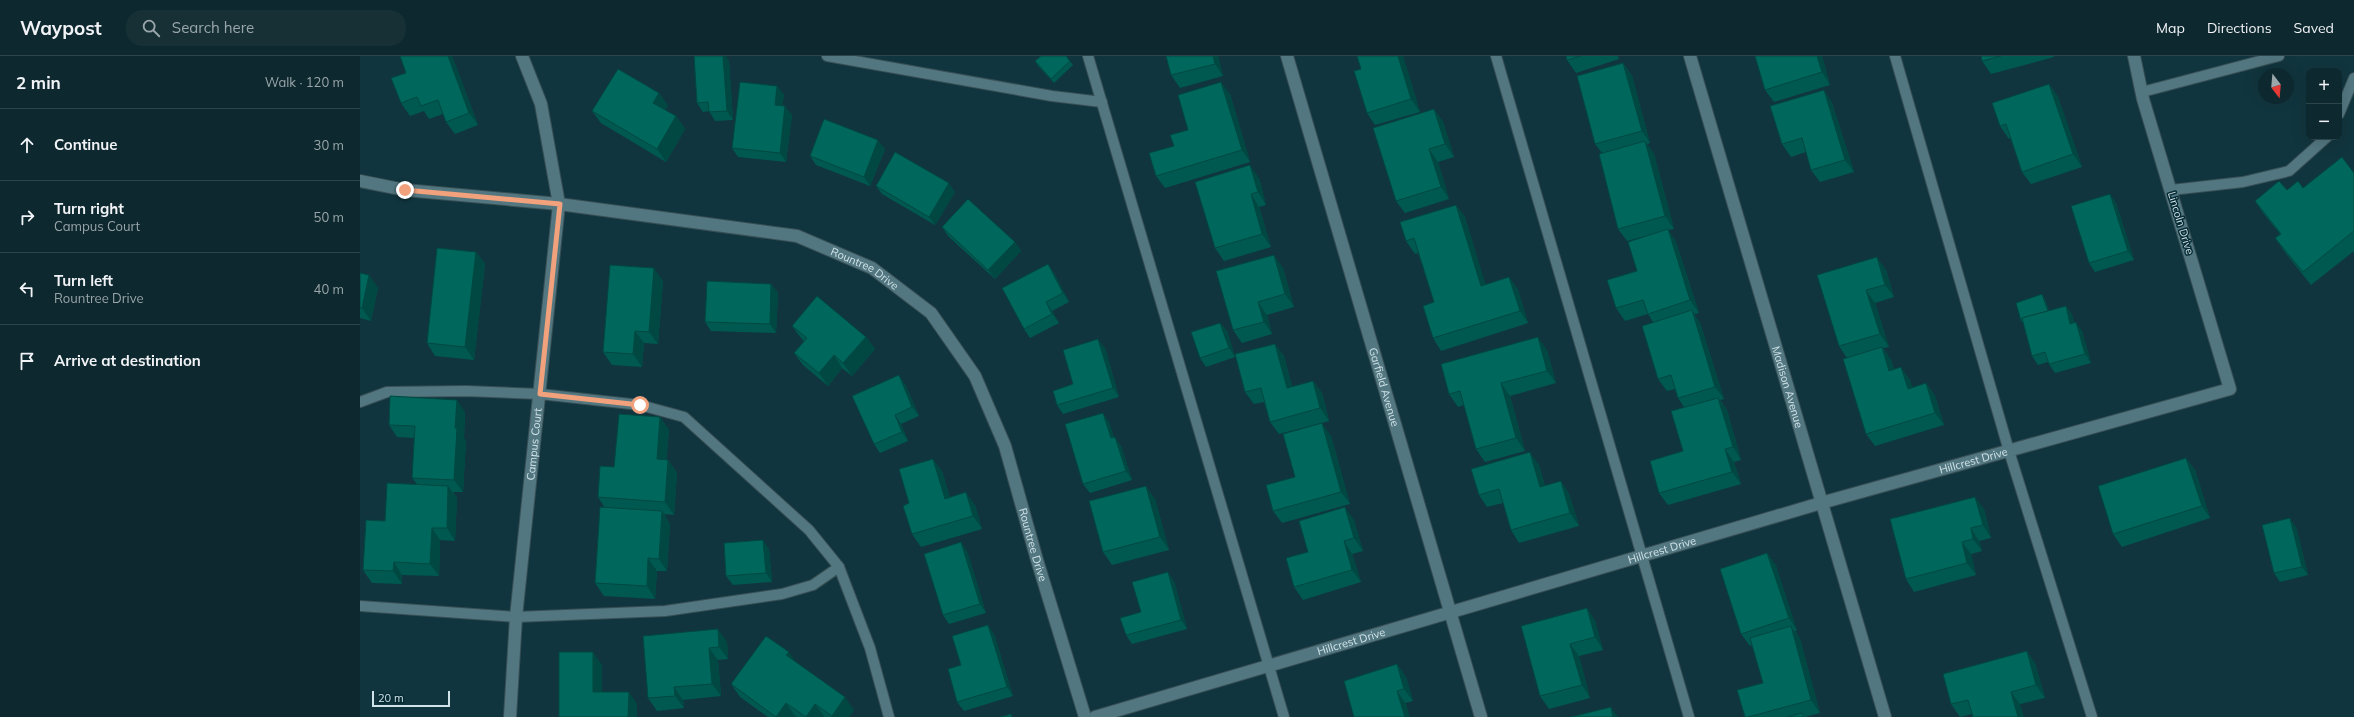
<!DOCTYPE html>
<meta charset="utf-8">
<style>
:root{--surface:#0d282e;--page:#163036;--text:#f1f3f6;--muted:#9aa6aa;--line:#2d444a}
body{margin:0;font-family:Mulish,sans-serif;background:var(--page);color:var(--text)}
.controls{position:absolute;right:12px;top:12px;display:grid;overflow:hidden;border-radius:8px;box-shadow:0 4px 16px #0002}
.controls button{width:36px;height:36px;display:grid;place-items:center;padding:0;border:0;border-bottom:1px solid var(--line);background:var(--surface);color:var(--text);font:20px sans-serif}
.compass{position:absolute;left:1898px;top:12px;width:36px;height:36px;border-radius:50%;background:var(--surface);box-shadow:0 4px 16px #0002;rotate:164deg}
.scale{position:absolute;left:12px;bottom:10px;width:78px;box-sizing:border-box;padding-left:4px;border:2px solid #d0e3e8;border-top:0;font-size:11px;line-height:14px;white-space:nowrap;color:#d0e3e8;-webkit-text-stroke:3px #062b34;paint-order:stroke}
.stop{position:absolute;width:12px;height:12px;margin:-9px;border:3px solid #f1a17c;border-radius:50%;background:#fff}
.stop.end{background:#f1a17c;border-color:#fff;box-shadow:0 1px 4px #0008}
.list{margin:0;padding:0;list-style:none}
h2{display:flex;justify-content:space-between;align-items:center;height:52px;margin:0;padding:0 16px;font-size:17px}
h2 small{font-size:13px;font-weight:400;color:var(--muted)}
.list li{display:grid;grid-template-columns:26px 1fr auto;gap:12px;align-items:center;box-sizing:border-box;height:72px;padding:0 16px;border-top:1px solid var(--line)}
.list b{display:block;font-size:15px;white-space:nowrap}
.list p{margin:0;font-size:13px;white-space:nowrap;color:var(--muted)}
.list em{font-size:13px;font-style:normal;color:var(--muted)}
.icon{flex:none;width:22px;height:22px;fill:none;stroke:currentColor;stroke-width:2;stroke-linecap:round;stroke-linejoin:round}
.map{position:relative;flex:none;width:1994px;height:661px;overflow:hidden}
header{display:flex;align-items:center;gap:24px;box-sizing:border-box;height:56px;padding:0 20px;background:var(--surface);border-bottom:1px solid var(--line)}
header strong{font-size:19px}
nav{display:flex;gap:22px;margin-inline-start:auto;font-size:14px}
.search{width:280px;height:36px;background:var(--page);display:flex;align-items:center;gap:10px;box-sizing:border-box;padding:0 14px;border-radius:16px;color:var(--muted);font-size:15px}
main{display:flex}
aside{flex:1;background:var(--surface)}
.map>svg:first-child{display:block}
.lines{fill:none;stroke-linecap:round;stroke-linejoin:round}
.service-casing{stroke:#385055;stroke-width:12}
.minor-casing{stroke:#385055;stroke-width:14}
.service{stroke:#537781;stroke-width:10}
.minor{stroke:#537781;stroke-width:12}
.wall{fill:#005950}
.shaded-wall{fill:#004841}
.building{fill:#00675d;stroke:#004841}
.route{stroke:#f1a17c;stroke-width:5}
.labels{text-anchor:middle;stroke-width:3;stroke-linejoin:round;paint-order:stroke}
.street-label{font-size:11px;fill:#d0e3e8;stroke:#062b34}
</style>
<header>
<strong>Waypost</strong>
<div class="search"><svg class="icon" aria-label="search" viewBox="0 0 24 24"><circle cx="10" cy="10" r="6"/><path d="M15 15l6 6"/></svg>Search here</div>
<nav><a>Map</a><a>Directions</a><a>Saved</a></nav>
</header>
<main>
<aside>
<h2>2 min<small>Walk · 120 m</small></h2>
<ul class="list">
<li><svg class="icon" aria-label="ahead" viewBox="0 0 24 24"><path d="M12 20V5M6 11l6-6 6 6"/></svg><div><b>Continue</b></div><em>30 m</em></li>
<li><svg class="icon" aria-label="right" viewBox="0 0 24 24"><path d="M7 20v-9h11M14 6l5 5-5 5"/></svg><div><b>Turn right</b><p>Campus Court</p></div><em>50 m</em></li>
<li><svg class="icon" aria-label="left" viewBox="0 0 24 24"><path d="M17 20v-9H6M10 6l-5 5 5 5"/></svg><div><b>Turn left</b><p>Rountree Drive</p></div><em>40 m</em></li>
<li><svg class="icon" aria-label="arrive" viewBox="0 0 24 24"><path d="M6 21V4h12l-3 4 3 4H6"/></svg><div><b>Arrive at destination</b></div></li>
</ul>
</aside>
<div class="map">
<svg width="1994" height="661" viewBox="0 0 1994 661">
<rect width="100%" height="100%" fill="#11353e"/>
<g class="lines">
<g class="service-casing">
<g id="service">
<polyline points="467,0 692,40 742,46"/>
<polyline points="728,0 924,661"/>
<polyline points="1136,0 1329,661"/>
<polyline points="1535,0 1649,395 1732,661"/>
<polyline points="1782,36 1919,0"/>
<polyline points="1979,58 1994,22"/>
<polyline points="1811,134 1883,126 1929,115 1967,81"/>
<polyline points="0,346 27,336 106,335 180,338 280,349 324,361 449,474 479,511 510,592 529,661"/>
<polyline points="0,550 156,561 305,555 422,538 453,529 479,511"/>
</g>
</g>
<g class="minor-casing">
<g id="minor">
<path id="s1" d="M927,0L1121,661"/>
<path id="s2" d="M1330,0L1525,661"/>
<path id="s3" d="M0,125L45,134L199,148L437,180L512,212L571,257L615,320L645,390L677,504L725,661"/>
<path id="s4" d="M150,661L156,561L199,148L181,48L162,0"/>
<path id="s5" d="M735,661L1461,447L1870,333L1783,43L1774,0"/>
</g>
</g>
<use href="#service" class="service"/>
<use href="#minor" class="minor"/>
</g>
<g class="wall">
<polygon points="40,0 92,0 118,69 95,78 86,66 83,58 69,63 64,55 50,60 41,47 46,17"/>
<polygon points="858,0 863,20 820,32 811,19"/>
<polygon points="997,0 1043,0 1060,56 1015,69 1007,57 1001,13"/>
<polygon points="1206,0 1258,0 1259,3 1216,17 1207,4"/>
<polygon points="1395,0 1462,0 1470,29 1414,46 1405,34"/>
<polygon points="1621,0 1694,0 1694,1 1631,18 1622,5"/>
<polygon points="369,5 373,64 355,65 349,55 343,56 337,47"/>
<polygon points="675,5 710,5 713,9 694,27 678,10"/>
<polygon points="1263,7 1272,20 1290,87 1287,88 1294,98 1314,173 1308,174 1316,186 1339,257 1334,258 1340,267 1364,343 1360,344 1367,354 1381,404 1374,406 1381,428 1308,449 1299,437 1323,395 1324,351 1318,342 1315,333 1307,335 1298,323 1293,266 1288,258 1265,265 1256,252 1277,215 1282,181 1267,185 1258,173 1242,97 1235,88"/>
<polygon points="1689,28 1698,41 1722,111 1671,128 1662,116 1651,82 1649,83 1640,70"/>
<polygon points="417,30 424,39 422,50 432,59 426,106 378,101 372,92"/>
<polygon points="1464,34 1472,47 1494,116 1460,126 1451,114 1446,96 1431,101 1422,88"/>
<polygon points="299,37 308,50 305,54 316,60 325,73 306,106 241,67 232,55"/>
<polygon points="870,38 890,106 805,132 796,120 814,90 828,74"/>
<polygon points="1074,53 1083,66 1094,101 1078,106 1089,143 1045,157 1036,145"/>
<polygon points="525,93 510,130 456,109 450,100"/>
<polygon points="1994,117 1994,195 1951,229 1924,195 1915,182 1920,178 1903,157 1895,145 1927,134 1943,132"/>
<polygon points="899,122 906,149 899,151 911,191 864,205 855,192"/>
<polygon points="516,130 595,136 575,169 522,138"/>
<polygon points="1756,147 1774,204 1735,216 1729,207"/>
<polygon points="1096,149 1105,161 1125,229 1149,221 1158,234 1168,267 1081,295 1073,282 1074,246 1058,197 1055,198 1046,185"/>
<polygon points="582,171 655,186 661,195 635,223 588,180"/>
<polygon points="116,196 125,208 114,304 75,300 67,287"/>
<polygon points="688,208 694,217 709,246 692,255 699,267 670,282 664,273"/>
<polygon points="923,212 934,251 907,259 912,278 882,287 873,274"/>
<polygon points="1526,214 1534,241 1515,247 1529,291 1523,292 1531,304 1534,313 1550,324 1552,332 1566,327 1575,340 1584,369 1515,390 1506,378 1487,302 1479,290 1457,219"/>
<polygon points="0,217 18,232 11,265 0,262"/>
<polygon points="303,225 298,288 284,287 282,311 252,309 243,296"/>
<polygon points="411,228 418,237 416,277 351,275 345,266"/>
<polygon points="1685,243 1689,255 1706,250 1712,259 1714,267 1722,275 1731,307 1695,317 1689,308 1688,306 1678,309 1672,300 1663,267 1661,265"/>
<polygon points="860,267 867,275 875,301 846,311 840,302"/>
<polygon points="432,270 506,281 515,293 492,320 482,312 468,330 443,309 434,297 444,285 441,282"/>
<polygon points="915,288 924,300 932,331 953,325 962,337 969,365 919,378 910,366 904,346 894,348 885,336"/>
<polygon points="745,292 759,341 703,358 697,349 713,328"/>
<polygon points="1187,294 1196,327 1150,340 1165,395 1125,406 1116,393 1104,349 1098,351 1089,338"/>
<polygon points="545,328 559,360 541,368 548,385 520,397 514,388"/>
<polygon points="105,356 104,382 106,385 103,436 93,436 97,442 95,485 80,484 79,520 42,519 42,528 12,527 3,514 25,465 57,428 52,422 54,382 37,381 29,369"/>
<polygon points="300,361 309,374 306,404 308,404 317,417 314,459 304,458 310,468 307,515 297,515 295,543 244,540 235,527 245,452 238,441 254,411"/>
<polygon points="749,366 754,382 761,390 772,424 730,437 723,428"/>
<polygon points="971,380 990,448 922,467 913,455 935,421"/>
<polygon points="1826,402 1835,414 1850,462 1762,491 1753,478"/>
<polygon points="1179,409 1185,430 1201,425 1209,438 1219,470 1159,487 1151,474 1143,447 1127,451 1119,439"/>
<polygon points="582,415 590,442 615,449 622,473 561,491 552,478 549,447"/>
<polygon points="795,443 809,494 752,509 743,496"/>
<polygon points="1624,453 1631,482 1619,485 1622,495 1611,498 1616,519 1554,536 1546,523"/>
<polygon points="994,464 1003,495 992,498 1001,526 943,544 934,531 948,496"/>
<polygon points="1936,471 1948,519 1920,526 1914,517"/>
<polygon points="409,493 412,526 373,529 366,520"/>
<polygon points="607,495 626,557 589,568 583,559"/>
<polygon points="1407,497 1416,510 1437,575 1435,575 1440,583 1460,657 1445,661 1385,661 1403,627 1392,589 1390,590 1381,578"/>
<polygon points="814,525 827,573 772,588 766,579 781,556"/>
<polygon points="1227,552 1235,565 1243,594 1219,600 1230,642 1189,653 1180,640"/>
<polygon points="634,578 653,640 604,655 597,646 601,609"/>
<polygon points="283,580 367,586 368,603 358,604 361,640 323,644 324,652 297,655 288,642"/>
<polygon points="436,606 494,654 489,661 464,661 464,660 463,661 437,661 435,660 434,661 408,661 380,641 371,628"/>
<polygon points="1675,607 1685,642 1660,648 1612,658 1600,661 1591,648"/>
<polygon points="1037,608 1046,621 1053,645 994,661"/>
</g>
<g class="shaded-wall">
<polygon points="88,0 92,0 118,69 109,57"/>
<polygon points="363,0 366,0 369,5 373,64 367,55"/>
<polygon points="853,0 858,0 863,20 855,8"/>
<polygon points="1038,0 1043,0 1060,56 1051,43"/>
<polygon points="1457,0 1462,0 1470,29 1462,16"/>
<polygon points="1263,7 1272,20 1290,87 1282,75"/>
<polygon points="861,26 870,38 890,106 882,94"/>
<polygon points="1689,28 1698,41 1722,111 1713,98"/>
<polygon points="417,30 424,39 421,58 415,49"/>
<polygon points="1464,34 1472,47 1494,116 1485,104"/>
<polygon points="299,37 308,50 302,59 293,47"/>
<polygon points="425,50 432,59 426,106 420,97"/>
<polygon points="1074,53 1083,66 1094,101 1085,88"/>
<polygon points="316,60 325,73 306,106 297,93"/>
<polygon points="518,84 525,93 510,130 504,121"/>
<polygon points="1285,85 1294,98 1314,173 1305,160"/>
<polygon points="1069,93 1078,106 1089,143 1081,131"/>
<polygon points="890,109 899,122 906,149 898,136"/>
<polygon points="589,127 595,136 575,169 569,161"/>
<polygon points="891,138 899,151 911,191 902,178"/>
<polygon points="1750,138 1756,147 1774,204 1768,195"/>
<polygon points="1096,149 1105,161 1130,243 1121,230"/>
<polygon points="1308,173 1316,186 1339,257 1330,244"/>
<polygon points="655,186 661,195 635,223 628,214"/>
<polygon points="116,196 125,208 114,304 105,291"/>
<polygon points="914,199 923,212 934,251 925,238"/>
<polygon points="1517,201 1526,214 1534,241 1525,229"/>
<polygon points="688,208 694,217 709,246 703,237"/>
<polygon points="294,212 303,225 298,288 289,276"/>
<polygon points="9,219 18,232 11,265 2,252"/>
<polygon points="1149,221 1158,234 1168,267 1160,255"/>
<polygon points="411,228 418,237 416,277 410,268"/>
<polygon points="1506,234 1515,247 1529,291 1520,278"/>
<polygon points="1682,238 1685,243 1691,260 1688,256"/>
<polygon points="686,246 692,255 699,267 692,258"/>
<polygon points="898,246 907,259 912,278 904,266"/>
<polygon points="1706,250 1712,259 1717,277 1710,268"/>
<polygon points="1332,254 1340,267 1364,343 1355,331"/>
<polygon points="1716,266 1722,275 1731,307 1725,298"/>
<polygon points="860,267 867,275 875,301 869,292"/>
<polygon points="275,275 284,287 282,311 273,298"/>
<polygon points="506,281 515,293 492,320 483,307"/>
<polygon points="1178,281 1187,294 1196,327 1187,315"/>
<polygon points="738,283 745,292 759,341 753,332"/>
<polygon points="915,288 924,300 936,345 927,332"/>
<polygon points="1522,291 1531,304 1538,327 1529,315"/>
<polygon points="474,299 482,312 468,330 459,317"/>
<polygon points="1541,311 1550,324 1557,346 1548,333"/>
<polygon points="539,319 545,328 559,360 552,351"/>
<polygon points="953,325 962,337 969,365 960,352"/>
<polygon points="1141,327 1150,340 1165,395 1156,382"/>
<polygon points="1566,327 1575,340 1584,369 1575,357"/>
<polygon points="1358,342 1367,354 1381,404 1373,391"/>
<polygon points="97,344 105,356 104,382 106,385 103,436 94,424 95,372"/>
<polygon points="743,357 749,366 757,391 751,382"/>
<polygon points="535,359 541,368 548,385 542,376"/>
<polygon points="300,361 309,374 306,416 297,403"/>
<polygon points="962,367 971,380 990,448 981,436"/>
<polygon points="755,381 761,390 772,424 766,415"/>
<polygon points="1365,393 1374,406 1381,428 1372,416"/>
<polygon points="1170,396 1179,409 1189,444 1180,431"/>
<polygon points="1826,402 1835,414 1850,462 1842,450"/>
<polygon points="573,403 582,415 594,456 585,443"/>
<polygon points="308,404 317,417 314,459 305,446"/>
<polygon points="1201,425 1209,438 1219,470 1210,457"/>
<polygon points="88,430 97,442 95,485 87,472"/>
<polygon points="786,430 795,443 809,494 800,481"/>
<polygon points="606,436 615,449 622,473 613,460"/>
<polygon points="1615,441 1624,453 1631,482 1623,469"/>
<polygon points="985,451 994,464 1003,495 994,482"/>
<polygon points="302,455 310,468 307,515 299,503"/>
<polygon points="1930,462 1936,471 1948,519 1942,511"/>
<polygon points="72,472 80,484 79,520 70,508"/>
<polygon points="1611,472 1619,485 1622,495 1613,483"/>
<polygon points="403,484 409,493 412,526 406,517"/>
<polygon points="984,485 992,498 1001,526 992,514"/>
<polygon points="601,486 607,495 626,557 620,548"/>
<polygon points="1602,486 1611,498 1616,519 1607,507"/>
<polygon points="1407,497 1416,510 1437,575 1429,562"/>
<polygon points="288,502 297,515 295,543 287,530"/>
<polygon points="34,506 42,519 42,528 33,515"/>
<polygon points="808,516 814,525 827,573 821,564"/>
<polygon points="1227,552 1235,565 1243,594 1235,581"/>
<polygon points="628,569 634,578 653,640 647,631"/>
<polygon points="1431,570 1440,583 1460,657 1451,644"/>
<polygon points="358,573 367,586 368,603 359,591"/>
<polygon points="1210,588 1219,600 1230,642 1222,629"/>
<polygon points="349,592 358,604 361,640 352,628"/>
<polygon points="1667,595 1675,607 1685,642 1676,629"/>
<polygon points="233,596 242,609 242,648 233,636"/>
<polygon points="429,596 438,609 426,599"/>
<polygon points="1037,608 1046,621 1053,645 1044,633"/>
<polygon points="314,631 323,644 324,652 315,640"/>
<polygon points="1037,635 1046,648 1050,661 1045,661"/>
<polygon points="269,636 277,648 277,661 268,661"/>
<polygon points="1651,636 1660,648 1664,661 1658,661"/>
<polygon points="485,641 494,654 489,661 472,661 472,660"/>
<polygon points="426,647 435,660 434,661 416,661"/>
<polygon points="455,648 464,660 463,661 446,661"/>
<polygon points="1251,651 1258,661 1253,661"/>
</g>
<g class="building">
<polygon points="40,0 88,0 109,57 86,66 78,44 61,50 57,41 41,47 31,22 46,17"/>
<polygon points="334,0 363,0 367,55 349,56 348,46 337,47"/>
<polygon points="681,0 706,0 710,5 691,23 675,5"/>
<polygon points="806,0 853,0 855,8 811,19"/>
<polygon points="997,0 1038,0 1051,43 1007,57 994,15 1001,13"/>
<polygon points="1206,0 1221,0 1207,4"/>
<polygon points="1395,0 1457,0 1462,16 1405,34"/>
<polygon points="1621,0 1641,0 1622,5"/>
<polygon points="1263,7 1282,75 1235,88 1217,20"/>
<polygon points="258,13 299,37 293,47 316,60 297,93 232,55"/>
<polygon points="380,26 417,30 415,49 425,50 420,97 372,92"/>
<polygon points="861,26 882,94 796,120 789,97 814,90 810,79 828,74 818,39"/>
<polygon points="1689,28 1713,98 1662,116 1646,68 1640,70 1632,47"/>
<polygon points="1464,34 1485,104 1451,114 1442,82 1422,88 1410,50"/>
<polygon points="1074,53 1085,88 1069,93 1081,131 1036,145 1013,72"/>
<polygon points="464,63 518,84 504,121 450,100"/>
<polygon points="1285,85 1305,160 1258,173 1239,98"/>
<polygon points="535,96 589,127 569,161 516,130"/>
<polygon points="1982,101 1994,117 1994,175 1943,216 1915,182 1921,178 1895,145 1919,125 1927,134 1938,125 1943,132"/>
<polygon points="890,109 898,136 891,138 902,178 855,192 835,126"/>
<polygon points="1750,138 1768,195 1729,207 1711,150"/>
<polygon points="608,143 655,186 628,214 582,171"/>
<polygon points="1096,149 1121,230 1149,221 1160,255 1073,282 1063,250 1074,246 1054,182 1046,185 1040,166"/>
<polygon points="1308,173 1330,244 1288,258 1283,244 1256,252 1247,224 1277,215 1268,186"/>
<polygon points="77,192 116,196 105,291 67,287"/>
<polygon points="914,199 925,238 898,246 904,266 873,274 856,215"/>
<polygon points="1517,201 1525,229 1506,234 1520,278 1479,290 1457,219"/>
<polygon points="688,208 703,237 686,246 692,258 664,273 642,232"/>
<polygon points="250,209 294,212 289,276 275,275 273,298 243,296"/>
<polygon points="0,217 9,219 2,252 0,252"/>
<polygon points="347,225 411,228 410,268 345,266"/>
<polygon points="1682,238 1688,255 1662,262 1662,264 1661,265 1656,247"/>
<polygon points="457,240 506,281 483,307 474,299 459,317 434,297 447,282 432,270"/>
<polygon points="1706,250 1710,268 1716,266 1725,298 1689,308 1685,296 1672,300 1662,262"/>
<polygon points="1332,254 1355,331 1318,342 1311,319 1298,323 1282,270"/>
<polygon points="860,267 869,292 840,302 831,276"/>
<polygon points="1178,281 1187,315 1141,327 1156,382 1116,393 1100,335 1089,338 1081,308"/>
<polygon points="738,283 753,332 697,349 693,335 713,328 703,294"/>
<polygon points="915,288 927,332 953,325 960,352 910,366 901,332 885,336 875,298"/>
<polygon points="1522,291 1529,315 1541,311 1548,333 1566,327 1575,357 1506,378 1483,303"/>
<polygon points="539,319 552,351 535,359 542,376 514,388 492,340"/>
<polygon points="30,340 97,344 95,372 97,372 94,424 52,422 55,370 29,369"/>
<polygon points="1358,342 1373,391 1365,393 1372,416 1299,437 1290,405 1323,395 1311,355"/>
<polygon points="743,357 751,382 755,381 766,415 723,428 705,368"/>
<polygon points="259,358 300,361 297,403 308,404 305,446 238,441 240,410 254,411"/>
<polygon points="962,367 981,436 913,455 906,429 935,421 923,378"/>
<polygon points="1170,396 1180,431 1201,425 1210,457 1151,474 1139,433 1119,439 1111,413"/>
<polygon points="1826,402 1842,450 1753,478 1738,430"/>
<polygon points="573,403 585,443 606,436 613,460 552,478 543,450 549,447 539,413"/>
<polygon points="27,427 88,430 87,472 72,472 70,508 34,506 33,515 3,514 6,464 25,465"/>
<polygon points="786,430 800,481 743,496 729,445"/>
<polygon points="1615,441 1623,469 1611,472 1613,483 1602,486 1607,507 1546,523 1530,463"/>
<polygon points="240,451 302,455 299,503 288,502 287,530 235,527"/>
<polygon points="985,451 994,482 984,485 992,514 934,531 926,502 948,496 939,465"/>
<polygon points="1930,462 1942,511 1914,517 1902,469"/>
<polygon points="403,484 406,517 366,520 364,487"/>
<polygon points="601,486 620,548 583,559 564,498"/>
<polygon points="1407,497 1429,562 1381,578 1360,513"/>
<polygon points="808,516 821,564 766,579 760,562 781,556 772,526"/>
<polygon points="1227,552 1235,581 1210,588 1222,629 1180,640 1161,570"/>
<polygon points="628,569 647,631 597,646 588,613 601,609 592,580"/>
<polygon points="1431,570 1451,644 1388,661 1385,661 1377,634 1403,627 1390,582"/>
<polygon points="358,573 359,591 349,592 352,628 314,631 315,640 288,642 283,580"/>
<polygon points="406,580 429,596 426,599 485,641 472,660 455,648 446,661 426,647 416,661 371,628"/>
<polygon points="1667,595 1676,629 1651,636 1658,661 1613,661 1608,644 1591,648 1583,618"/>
<polygon points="199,596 233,596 233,636 269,636 268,661 199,661"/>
<polygon points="1037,608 1044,633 1037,635 1045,661 994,661 984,625"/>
<polygon points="1251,651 1253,661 1211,661"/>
<polygon points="1442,657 1444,661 1427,661"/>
<polygon points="651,658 652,661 640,661"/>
</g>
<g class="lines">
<polyline class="route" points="45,134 200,148 180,338 280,349"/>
</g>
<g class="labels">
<g class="street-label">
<text transform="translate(1821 167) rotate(73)" y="4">Lincoln Drive</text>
<text dy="4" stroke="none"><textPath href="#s3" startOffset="516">Rountree Drive</textPath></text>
<text dy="4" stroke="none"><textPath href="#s1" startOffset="345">Garfield Avenue</textPath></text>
<text dy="4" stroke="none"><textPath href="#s2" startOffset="345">Madison Avenue</textPath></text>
<text dy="4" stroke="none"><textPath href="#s4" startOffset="274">Campus Court</textPath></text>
<text dy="4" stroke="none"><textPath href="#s5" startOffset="915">Hillcrest Drive</textPath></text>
<text dy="4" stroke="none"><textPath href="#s3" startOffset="852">Rountree Drive</textPath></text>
<text dy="4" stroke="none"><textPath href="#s5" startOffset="591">Hillcrest Drive</textPath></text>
<text dy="4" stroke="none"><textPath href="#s5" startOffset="267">Hillcrest Drive</textPath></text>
</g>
</g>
</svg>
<div class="controls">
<button>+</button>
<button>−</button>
</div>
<svg class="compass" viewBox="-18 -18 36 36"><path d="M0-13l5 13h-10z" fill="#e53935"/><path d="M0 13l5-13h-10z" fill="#9aa6aa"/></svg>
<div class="scale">20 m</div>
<div class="stop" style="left:280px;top:349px"></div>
<div class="stop end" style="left:45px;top:134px"></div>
</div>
</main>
